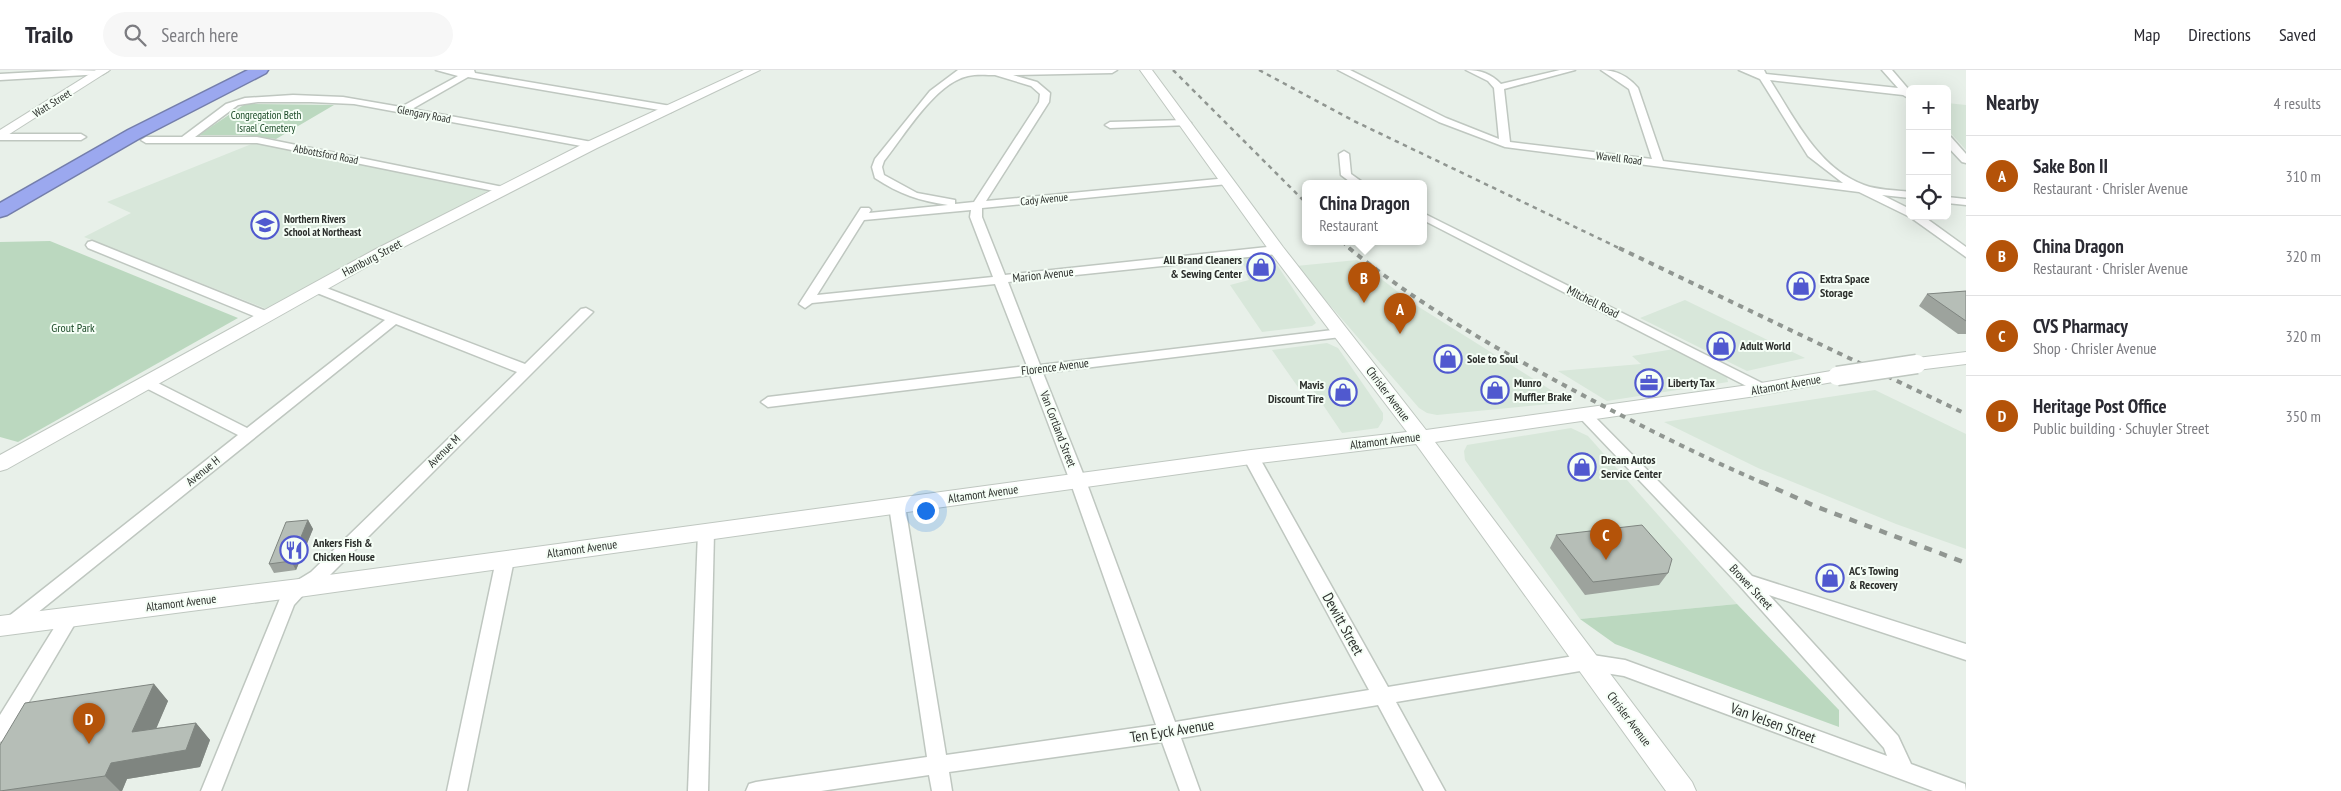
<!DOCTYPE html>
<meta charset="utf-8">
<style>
:root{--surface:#fff;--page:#f7f7f7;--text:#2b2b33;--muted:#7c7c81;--line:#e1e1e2;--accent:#b45309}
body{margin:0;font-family:"PT Sans Narrow",sans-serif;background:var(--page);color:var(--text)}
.controls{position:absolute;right:15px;top:15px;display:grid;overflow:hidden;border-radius:8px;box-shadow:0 5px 20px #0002}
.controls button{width:45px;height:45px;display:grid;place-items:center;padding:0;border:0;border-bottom:1px solid var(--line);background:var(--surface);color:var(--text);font:25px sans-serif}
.you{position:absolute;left:925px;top:440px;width:18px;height:18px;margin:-12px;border:4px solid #fff;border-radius:50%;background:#1a73e8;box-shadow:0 0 0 8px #1a73e833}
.badge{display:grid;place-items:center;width:32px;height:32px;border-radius:50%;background:var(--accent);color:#fff;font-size:16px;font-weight:700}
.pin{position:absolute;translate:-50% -41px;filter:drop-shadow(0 1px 2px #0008)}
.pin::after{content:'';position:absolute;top:26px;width:18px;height:15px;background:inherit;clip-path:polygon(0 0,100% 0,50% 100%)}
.popup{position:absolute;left:1302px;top:110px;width:125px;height:65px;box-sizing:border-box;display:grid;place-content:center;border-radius:8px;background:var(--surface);filter:drop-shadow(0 1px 4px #0005);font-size:16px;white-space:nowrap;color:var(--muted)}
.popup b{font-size:19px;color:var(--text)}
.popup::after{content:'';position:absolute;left:50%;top:100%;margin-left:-10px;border:10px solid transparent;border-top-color:var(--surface)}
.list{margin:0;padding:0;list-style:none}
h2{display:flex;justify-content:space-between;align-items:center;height:65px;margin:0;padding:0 20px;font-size:21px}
h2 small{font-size:16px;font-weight:400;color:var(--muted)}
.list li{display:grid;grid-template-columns:32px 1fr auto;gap:15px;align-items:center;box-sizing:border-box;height:80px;padding:0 20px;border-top:1px solid var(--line)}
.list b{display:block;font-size:19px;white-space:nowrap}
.list p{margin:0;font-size:16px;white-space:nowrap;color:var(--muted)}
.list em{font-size:16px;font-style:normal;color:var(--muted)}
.icon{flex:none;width:28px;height:28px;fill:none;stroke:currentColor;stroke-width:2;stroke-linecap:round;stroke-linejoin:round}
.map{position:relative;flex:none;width:1966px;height:721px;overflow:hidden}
header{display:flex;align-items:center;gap:30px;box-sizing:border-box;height:70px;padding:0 25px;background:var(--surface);border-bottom:1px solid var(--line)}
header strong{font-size:24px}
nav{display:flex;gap:28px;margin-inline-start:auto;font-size:18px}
.search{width:350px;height:45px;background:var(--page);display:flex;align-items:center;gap:12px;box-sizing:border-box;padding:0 18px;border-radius:28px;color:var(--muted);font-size:19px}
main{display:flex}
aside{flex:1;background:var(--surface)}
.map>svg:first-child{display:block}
.built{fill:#d8e7da}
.green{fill:#bbd8bf}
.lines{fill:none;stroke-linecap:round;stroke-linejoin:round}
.street-casing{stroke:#bfc7c0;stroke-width:3}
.secondary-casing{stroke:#bfc7c0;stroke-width:2}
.highway-casing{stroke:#747eab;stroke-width:3}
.street{fill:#fff;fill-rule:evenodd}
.secondary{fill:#fff;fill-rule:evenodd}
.highway{fill:#9ba8ef;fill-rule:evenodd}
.rail-far2{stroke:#909691;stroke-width:2.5;stroke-dasharray:4.5 4.5;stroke-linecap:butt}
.rail-far1{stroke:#909691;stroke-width:4;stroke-dasharray:5.5 5.5;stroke-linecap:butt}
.rail{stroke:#909691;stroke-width:4.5;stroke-dasharray:8 8;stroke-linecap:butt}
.secondary-bridge-casing{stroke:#bfc7c0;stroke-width:21;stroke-linecap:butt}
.secondary-bridge{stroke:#fff;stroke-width:18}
.wall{fill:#9da39d}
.shaded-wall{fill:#7f8580}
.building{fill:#b6beb7;stroke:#7f8580}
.labels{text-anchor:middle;stroke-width:4;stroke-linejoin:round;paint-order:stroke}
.far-street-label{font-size:11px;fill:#2d302d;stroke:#f5fef6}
.far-park-label{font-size:11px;fill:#1a4926;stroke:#f5fef6}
.far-poi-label{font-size:11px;font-weight:bold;fill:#2d302d;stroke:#f5fef6;text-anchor:start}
.street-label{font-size:12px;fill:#2d302d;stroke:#f5fef6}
.poi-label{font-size:12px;font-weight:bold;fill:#2d302d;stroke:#f5fef6;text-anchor:start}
.park-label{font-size:12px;fill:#1a4926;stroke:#f5fef6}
.near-street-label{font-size:15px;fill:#2d302d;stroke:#f5fef6}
</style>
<header>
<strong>Trailo</strong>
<div class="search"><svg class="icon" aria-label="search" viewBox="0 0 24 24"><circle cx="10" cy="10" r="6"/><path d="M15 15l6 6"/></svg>Search here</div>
<nav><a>Map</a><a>Directions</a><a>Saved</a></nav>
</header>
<main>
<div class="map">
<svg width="1966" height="721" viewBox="0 0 1966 721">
<rect width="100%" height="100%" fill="#e8f0e9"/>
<g class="built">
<polygon points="1947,33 1966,35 1966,80 1947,59"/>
<polygon points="254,73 490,120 267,239 84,167 131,143 107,132"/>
<polygon points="1269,183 1316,253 1312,256 1262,262 1230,215 1249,210 1246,204 1250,204 1238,187"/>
<polygon points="1357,190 1411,232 1570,332 1437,345 1427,343 1419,338 1296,196"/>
<polygon points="1685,230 1805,288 1747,301 1640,248"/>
<polygon points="1327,273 1338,278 1383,343 1383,350 1378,358 1342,363 1313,320 1300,320 1272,280"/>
<polygon points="1674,279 1717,300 1727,307 1728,312 1607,331 1558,301 1641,294 1632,286"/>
<polygon points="1875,320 1966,364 1966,479 1896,454 1758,398 1664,352"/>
<polygon points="1571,358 1588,366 1737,534 1580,549 1465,390 1464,381 1467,375"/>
</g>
<g class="green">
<polygon points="245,34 334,35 276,69 244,65 199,65"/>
<polygon points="50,171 238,248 18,372 0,367 0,172"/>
<polygon points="1737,534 1839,640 1839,657 1615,574 1580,549"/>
</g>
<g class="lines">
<g class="street-casing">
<g id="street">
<polygon points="73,0 108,1 103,4 0,10 0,4"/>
<polygon points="436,0 474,0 475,3 671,36 676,39 671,42 468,7 412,39 592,72 597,75 592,78 354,34 311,32 258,32 238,35 195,67 257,67 508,118 508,122 504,123 257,73 146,73 141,70 146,67 182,67 226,34 245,28 293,25 343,27 401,37 458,6"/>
<path d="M958,0H1117L1112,3L1013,5L1037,12L1050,23L1049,32L986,131L1228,108L1233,111L1228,114L982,138V147L1005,205L1277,176L1283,180L1277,184L1008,212L1040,295L1341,259L1348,263L1341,267L1043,303L1086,411L1175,652L1369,620L1243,387L1246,383H1256L1259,387L1388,617L1586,584L1625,590L1887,686L1884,678L1739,515L1579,347L1577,344L1579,341H1589L1752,506L1966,574V590L1769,525L1898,666L1911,694L1965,714L1966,721H1933L1624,606L1586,600L1396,632L1445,721H1424L1378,635L1181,668L1200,721H1180L1162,672L949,702L952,721H932L929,705L821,721H746L749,714L756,712L927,687L889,436L891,432L897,430L903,432L905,436L946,685L1156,655L1070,411L1030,305L768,337L761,332L768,327L1027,296L995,214L812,233L805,238L799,234L861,138H869L871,140L869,143L948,135C920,131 899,124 875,108L872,97L875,89L930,21ZM995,5L1031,16L1040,24L1039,32L974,132L955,134V130L917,123L884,105L882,97L884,91C904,66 935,13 968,6C976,4 987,5 995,5ZM971,140L970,147L993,207L817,225L864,150Z"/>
<path d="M1338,0H1350L1446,48L1499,69L1494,18L1488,11L1466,0C1481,0 1491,4 1501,14L1560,0H1575L1504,19L1510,72L1652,89L1629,19L1601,0C1616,0 1628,6 1638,18L1663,91L1843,113L1808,86L1760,9L1739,0H1764L1766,4L1898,18L1882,0H1892L1910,21V29L1903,25L1770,10C1795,49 1818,98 1864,115C1877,120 1895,120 1910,122V128L1882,125L1910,139V146H1923L1966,177V187L1910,147L1859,122L1505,77L1439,52Z"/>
<polygon points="1186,50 1191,53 1190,55 1110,58 1105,55 1110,52"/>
<polygon points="0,64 81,64 86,67 81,70 0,70"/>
<polygon points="1947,66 1951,67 1966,84 1966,93 1962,92 1947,76"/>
<polygon points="1344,81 1349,84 1351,104 1365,114 1353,114 1341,105 1339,84"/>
<polygon points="1947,127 1966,129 1966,135 1947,133"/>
<polygon points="1423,143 1768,316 1770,319 1768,322 1758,322 1423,150"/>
<polygon points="92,171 271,243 273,246 266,250 261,249 88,178 86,175 88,172"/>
<polygon points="316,214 525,294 581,239 586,238 593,242 323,512 305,523 294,535 221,721 201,721 281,526 293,513 311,502 517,302 396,254 16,560 10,562 4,560 1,555 4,550 238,365 142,316 140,313 142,310 152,310 247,358 385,250 312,221 310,218 312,215"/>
<polygon points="706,456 712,458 714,462 708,721 688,721 698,462 700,458"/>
<polygon points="505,484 511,485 514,490 467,721 447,721 496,490 499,485"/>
<polygon points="70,540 76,542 79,547 76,552 7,669 0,672 0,645 64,542"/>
</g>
</g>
<g class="secondary-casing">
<g id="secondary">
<polygon points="96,0 110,0 0,70 0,60"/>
<polygon points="744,0 760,0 597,78 386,186 7,399 0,401 0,385 374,180 587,72"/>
<polygon points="1140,0 1152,0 1283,177 1426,360 1749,315 1837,300 1844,302 1846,306 1844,310 1749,327 1435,372 1692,712 1696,721 1666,721 1416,374 1251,394 299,527 0,566 0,546 299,509 1251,380 1407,362 1271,183"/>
<polygon points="1966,282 1966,294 1917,300 1910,298 1908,294 1910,290 1917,288"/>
</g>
</g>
<g class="highway-casing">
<polygon id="highway" points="248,0 268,0 266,3 140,68 7,145 0,147 0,133 128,60"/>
</g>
<use href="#street" class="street"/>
<use href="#secondary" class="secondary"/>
<use href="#highway" class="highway"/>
<g class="rail-far2">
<polyline points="1173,0 1305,132"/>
<polyline points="1259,0 1354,51 1621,179"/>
<polyline points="1342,172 1350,179"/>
</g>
<g class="rail-far1">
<path d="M1349,178C1417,234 1495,278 1573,320C1635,353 1698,385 1763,413"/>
<polyline points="1619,178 1966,344"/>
</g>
<polyline class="rail" points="1761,412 1817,437 1966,493"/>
<g class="secondary-bridge-casing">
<polyline id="secondary-bridge" points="1837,306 1917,294"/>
</g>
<use href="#secondary-bridge" class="secondary-bridge"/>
</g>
<g class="wall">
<polygon points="1966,221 1966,264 1958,264 1919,236 1927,224"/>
<polygon points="308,450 313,459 296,500 274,503 269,494"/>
<polygon points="1556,465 1668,503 1659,515 1585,525 1550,478"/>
<polygon points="154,614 168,631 156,658 196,653 210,670 200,697 127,709 122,721 0,721"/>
</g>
<g class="shaded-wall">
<polygon points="308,450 313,459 296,500 291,491"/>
<polygon points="154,614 168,631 148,678 132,662"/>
<polygon points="196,653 210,670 200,697 127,709 122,721 120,721 105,706 111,693"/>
</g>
<g class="building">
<polygon points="1966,221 1966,251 1927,224"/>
<polygon points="308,450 291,491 269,494 286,452"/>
<polygon points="1642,455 1672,489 1668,503 1593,512 1556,465"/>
<polygon points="154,614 132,662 196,653 186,680 111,693 105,706 0,721 0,675 25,633"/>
</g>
<defs>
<g id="school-ring" transform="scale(1.4375)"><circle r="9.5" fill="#f5fef6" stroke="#5059cf" stroke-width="1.5"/><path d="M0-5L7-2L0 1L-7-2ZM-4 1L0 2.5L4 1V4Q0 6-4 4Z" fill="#5059cf"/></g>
<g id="shop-ring" transform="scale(1.4375)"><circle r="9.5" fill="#f5fef6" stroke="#5059cf" stroke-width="1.5"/><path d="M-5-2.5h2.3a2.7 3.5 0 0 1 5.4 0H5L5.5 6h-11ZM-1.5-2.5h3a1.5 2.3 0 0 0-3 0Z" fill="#5059cf"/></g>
<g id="office-ring" transform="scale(1.4375)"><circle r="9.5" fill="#f5fef6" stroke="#5059cf" stroke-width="1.5"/><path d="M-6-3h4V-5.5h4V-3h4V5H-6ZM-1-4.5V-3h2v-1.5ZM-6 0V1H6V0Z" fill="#5059cf"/></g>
<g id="restaurant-ring" transform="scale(1.4375)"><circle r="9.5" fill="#f5fef6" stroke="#5059cf" stroke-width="1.5"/><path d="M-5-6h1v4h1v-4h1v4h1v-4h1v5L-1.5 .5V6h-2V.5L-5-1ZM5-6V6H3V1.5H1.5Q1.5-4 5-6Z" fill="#5059cf"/></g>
</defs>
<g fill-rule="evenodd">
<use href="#school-ring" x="265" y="155"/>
<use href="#shop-ring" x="1261" y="197"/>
<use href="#shop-ring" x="1801" y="216"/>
<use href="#shop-ring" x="1721" y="276"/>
<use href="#shop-ring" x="1448" y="289"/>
<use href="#office-ring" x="1649" y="313"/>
<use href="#shop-ring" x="1495" y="320"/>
<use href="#shop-ring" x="1343" y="322"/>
<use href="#shop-ring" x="1582" y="397"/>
<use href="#restaurant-ring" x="294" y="480"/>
<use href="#shop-ring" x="1830" y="508"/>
</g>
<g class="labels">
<g class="far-street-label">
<text transform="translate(52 33) rotate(-32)" y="4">Watt Street</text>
<text transform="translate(424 44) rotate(11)" y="4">Glengary Road</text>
<text transform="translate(326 84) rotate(11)" y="4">Abbottsford Road</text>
<text transform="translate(1619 88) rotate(7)" y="4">Wavell Road</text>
<text transform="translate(1044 129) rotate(-6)" y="4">Cady Avenue</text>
</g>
<g class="far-park-label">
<text x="266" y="49">Congregation Beth<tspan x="266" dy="13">Israel Cemetery</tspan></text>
</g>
<g class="far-poi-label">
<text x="284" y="153">Northern Rivers<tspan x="284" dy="13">School at Northeast</tspan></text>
</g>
<g class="street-label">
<text transform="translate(372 188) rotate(-28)" y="4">Hamburg Street</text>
<text transform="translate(1043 205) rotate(-6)" y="4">Marion Avenue</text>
<text transform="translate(1593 232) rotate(27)" y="4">MItchell Road</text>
<text transform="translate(1055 297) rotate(-7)" y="4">Florence Avenue</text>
<text transform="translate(1786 315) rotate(-10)" y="4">Altamont Avenue</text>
<text transform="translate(1388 324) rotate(53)" y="4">Chrisler Avenue</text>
<text transform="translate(1058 359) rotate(69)" y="4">Van Cortland Street</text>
<text transform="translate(1385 371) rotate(-7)" y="4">Altamont Avenue</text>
<text transform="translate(444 381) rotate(-45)" y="4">Avenue M</text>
<text transform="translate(203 401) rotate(-39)" y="4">Avenue H</text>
<text transform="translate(983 424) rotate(-8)" y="4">Altamont Avenue</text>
<text transform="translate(582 479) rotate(-8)" y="4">Altamont Avenue</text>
<text transform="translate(1751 517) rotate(47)" y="4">Brower Street</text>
<text transform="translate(181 533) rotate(-7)" y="4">Altamont Avenue</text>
<text transform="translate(1629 649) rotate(53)" y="4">Chrisler Avenue</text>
</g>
<g class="poi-label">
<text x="1242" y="194" text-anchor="end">All Brand Cleaners<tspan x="1242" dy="14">&amp; Sewing Center</tspan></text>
<text x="1820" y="213">Extra Space<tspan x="1820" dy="14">Storage</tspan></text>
<text x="1740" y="280">Adult World</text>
<text x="1467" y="293">Sole to Soul</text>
<text x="1514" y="317">Munro<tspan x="1514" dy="14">Muffler Brake</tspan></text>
<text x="1668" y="317">Liberty Tax</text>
<text x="1324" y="319" text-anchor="end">Mavis<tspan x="1324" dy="14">Discount Tire</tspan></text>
<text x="1601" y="394">Dream Autos<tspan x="1601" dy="14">Service Center</tspan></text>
<text x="313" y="477">Ankers Fish &amp;<tspan x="313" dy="14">Chicken House</tspan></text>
<text x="1849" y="505">AC's Towing<tspan x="1849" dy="14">&amp; Recovery</tspan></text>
</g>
<g class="park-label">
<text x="73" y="262">Grout Park</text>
</g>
<g class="near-street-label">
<text transform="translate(1343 554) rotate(61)" y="5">Dewitt Street</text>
<text transform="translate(1773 653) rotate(20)" y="5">Van Velsen Street</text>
<text transform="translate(1172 661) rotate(-9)" y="5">Ten Eyck Avenue</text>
</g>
</g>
</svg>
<div class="controls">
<button>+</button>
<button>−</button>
<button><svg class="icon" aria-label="locate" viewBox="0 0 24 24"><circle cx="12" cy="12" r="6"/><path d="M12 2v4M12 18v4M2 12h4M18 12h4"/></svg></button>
</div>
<div class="you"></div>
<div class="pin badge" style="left:1400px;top:264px">A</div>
<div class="pin badge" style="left:1364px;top:233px">B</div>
<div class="popup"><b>China Dragon</b>Restaurant</div>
<div class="pin badge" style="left:1606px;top:490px">C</div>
<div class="pin badge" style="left:89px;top:674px">D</div>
</div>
<aside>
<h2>Nearby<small>4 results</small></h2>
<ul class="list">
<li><span class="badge">A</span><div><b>Sake Bon II</b><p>Restaurant · Chrisler Avenue</p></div><em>310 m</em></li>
<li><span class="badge">B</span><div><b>China Dragon</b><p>Restaurant · Chrisler Avenue</p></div><em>320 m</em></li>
<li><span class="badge">C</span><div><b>CVS Pharmacy</b><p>Shop · Chrisler Avenue</p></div><em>320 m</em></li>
<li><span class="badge">D</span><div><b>Heritage Post Office</b><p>Public building · Schuyler Street</p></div><em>350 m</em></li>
</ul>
</aside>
</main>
